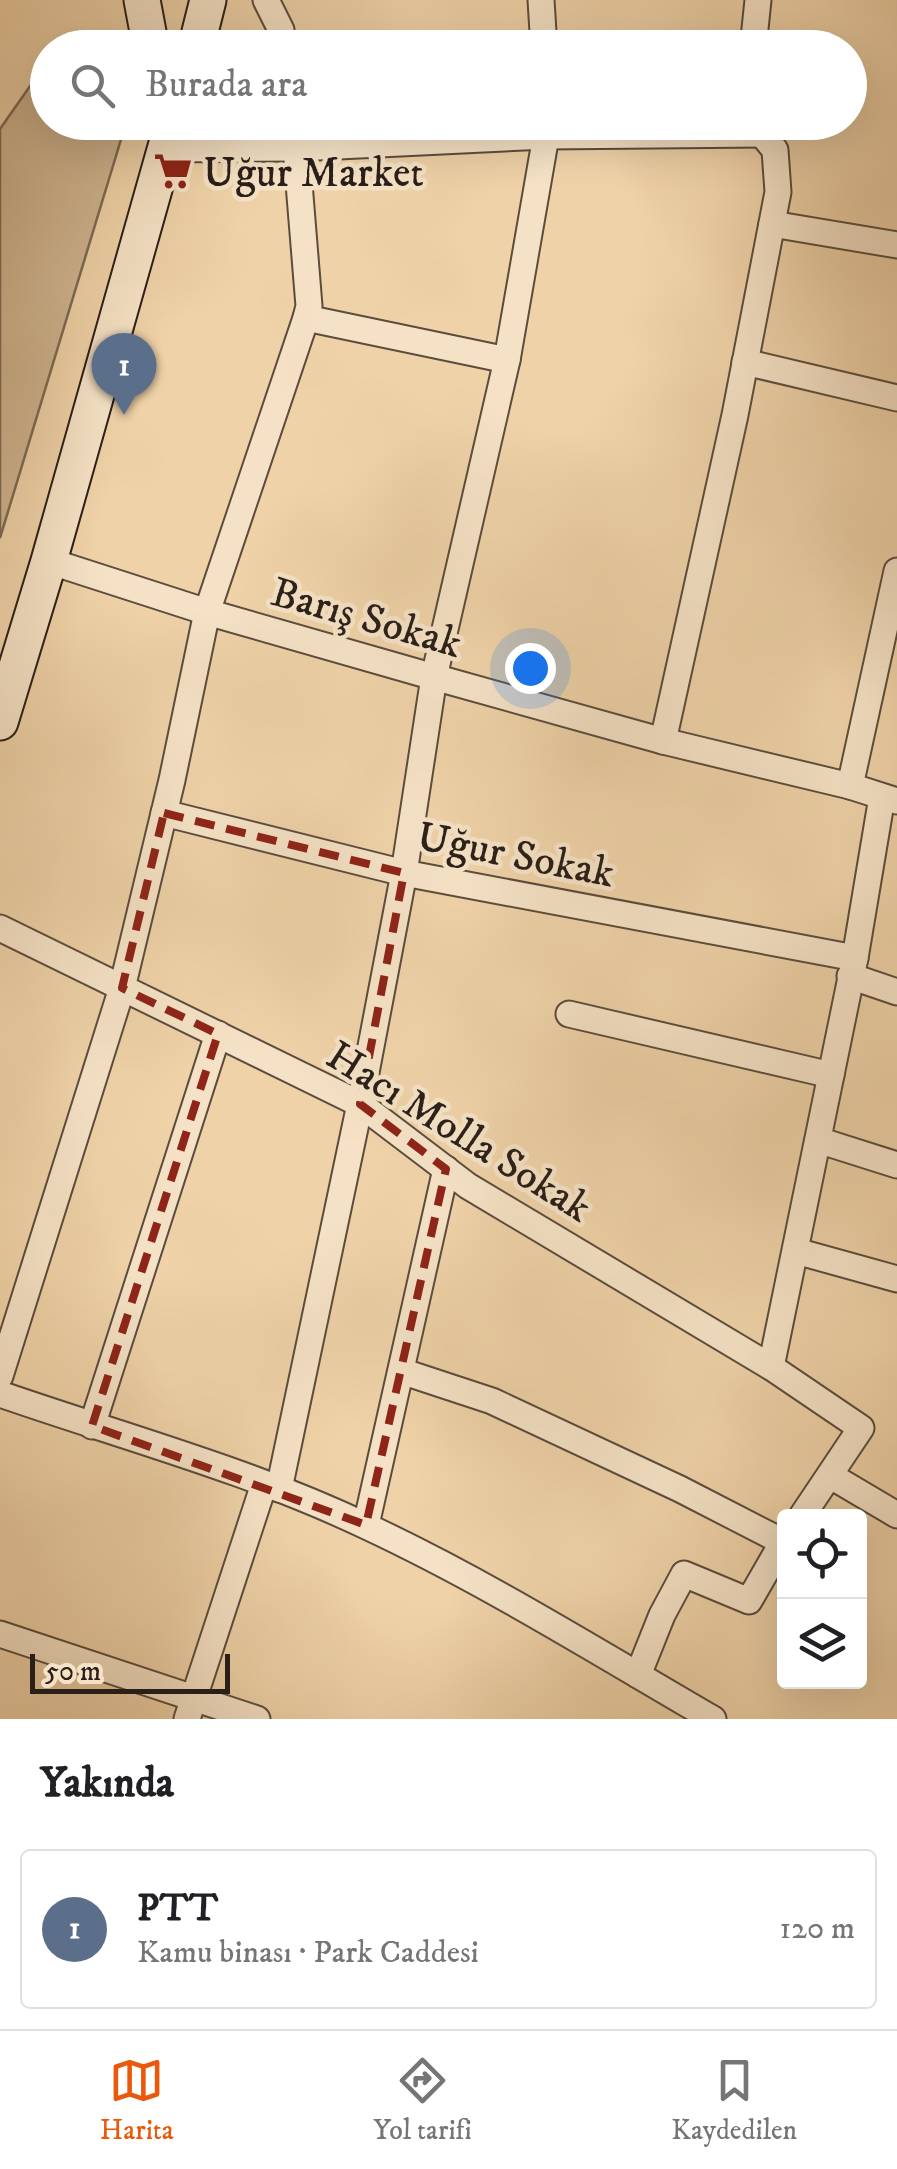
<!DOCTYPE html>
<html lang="tr">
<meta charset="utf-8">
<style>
:root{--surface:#fff;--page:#f6f6f6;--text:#202124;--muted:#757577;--line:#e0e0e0;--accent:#ea580c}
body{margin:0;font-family:"IM FELL DW Pica",serif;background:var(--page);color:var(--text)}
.controls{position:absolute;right:30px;bottom:30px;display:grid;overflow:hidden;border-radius:10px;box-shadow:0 10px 40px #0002}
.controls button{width:90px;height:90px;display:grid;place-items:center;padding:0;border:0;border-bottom:2px solid var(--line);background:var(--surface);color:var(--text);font:50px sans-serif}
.scale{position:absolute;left:30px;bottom:25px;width:200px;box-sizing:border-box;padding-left:10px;border:5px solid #2a1f19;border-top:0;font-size:28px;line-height:35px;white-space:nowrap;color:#2a1f19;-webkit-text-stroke:8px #f5e2c6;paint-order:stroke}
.you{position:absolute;left:530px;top:668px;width:35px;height:35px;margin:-25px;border:8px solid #fff;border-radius:50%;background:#1a73e8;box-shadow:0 0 0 15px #1a73e833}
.badge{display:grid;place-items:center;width:65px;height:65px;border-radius:50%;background:var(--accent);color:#fff;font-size:32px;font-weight:700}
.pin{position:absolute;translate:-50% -82px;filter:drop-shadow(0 2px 5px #0008)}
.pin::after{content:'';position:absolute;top:52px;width:35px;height:30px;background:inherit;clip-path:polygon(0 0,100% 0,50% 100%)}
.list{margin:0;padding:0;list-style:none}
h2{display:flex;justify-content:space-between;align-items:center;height:130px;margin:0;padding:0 40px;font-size:42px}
h2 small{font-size:32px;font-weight:400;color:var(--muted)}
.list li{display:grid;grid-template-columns:65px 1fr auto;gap:30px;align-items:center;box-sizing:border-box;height:160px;margin:0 20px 20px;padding:0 20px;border:2px solid var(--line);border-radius:10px}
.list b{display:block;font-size:38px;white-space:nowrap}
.list p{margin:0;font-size:32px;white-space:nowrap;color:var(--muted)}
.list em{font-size:32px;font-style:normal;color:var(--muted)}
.icon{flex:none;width:55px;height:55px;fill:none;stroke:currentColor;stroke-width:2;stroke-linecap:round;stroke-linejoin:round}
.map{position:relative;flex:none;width:897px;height:1719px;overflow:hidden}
.search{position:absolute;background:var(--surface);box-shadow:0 10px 40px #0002;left:30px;right:30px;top:30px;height:110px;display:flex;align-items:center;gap:25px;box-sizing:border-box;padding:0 35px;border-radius:55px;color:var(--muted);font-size:38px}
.sheet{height:310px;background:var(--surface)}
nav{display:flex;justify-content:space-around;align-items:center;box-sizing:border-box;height:140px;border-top:2px solid var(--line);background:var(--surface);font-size:28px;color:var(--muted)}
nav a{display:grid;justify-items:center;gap:5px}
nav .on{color:var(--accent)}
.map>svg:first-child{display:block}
.green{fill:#ceb490;stroke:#7c6a54;stroke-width:2.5}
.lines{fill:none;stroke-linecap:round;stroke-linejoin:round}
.minor-casing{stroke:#5b4c3d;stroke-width:29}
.secondary-casing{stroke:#2a1f19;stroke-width:39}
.minor{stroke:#f5e2c6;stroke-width:25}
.secondary{stroke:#f5e2c6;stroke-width:35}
.marked{fill:none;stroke:#8f2418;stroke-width:8;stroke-dasharray:20 12;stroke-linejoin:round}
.labels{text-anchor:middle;stroke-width:9;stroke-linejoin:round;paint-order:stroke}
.poi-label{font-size:42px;fill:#2a1f19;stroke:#f5e2c6;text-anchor:start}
.street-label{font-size:42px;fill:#2a1f19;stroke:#f5e2c6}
</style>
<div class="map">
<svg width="897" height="1719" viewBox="0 0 897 1719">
<rect width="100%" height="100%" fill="#efd2a8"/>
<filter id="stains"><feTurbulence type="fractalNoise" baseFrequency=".002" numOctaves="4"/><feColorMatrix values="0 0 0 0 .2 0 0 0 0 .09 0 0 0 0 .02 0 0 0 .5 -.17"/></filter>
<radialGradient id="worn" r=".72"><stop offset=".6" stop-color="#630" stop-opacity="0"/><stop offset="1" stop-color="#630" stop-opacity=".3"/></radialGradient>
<polygon class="green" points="37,76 47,81 48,122 126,123 0,538 0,129"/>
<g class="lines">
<g class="minor-casing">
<g id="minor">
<polyline points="266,0 281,30 283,48"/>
<polyline points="541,0 544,48"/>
<polyline points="753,48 758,0"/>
<polyline points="165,149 297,148 546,136 764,134"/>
<polyline points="772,224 897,245"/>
<polyline points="306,318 507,360"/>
<polyline points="745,362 897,398"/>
<polyline points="49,561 207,612 434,677 663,741 850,786 897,801"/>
<polyline points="663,741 735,415 778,192 775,150 752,122"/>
<polyline points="850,786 897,571"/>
<polyline points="164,813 404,873 855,958"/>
<polyline points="0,928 360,1104 468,1186 771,1367 861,1428 802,1516"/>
<polyline points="850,976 897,992"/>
<polyline points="569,1014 831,1075"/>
<polyline points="818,1140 897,1165"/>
<polyline points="796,1251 897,1279"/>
<polyline points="771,1367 855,958 882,797"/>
<polyline points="401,1371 492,1401 680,1489 783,1542"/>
<polyline points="0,1376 122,988 172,780 207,612 306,318 309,306 294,122"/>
<path d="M0,1394C121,1436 251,1471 366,1526C486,1582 599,1653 713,1719"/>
<polyline points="92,1426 218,1034"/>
<polyline points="831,1476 897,1515"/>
<polyline points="279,1489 360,1104 404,873 434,677 507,360 546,136 546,122"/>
<polyline points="366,1525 446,1169"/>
<polyline points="0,1634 257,1719"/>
<polyline points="638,1675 662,1615 684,1574 749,1601 784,1540"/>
<polyline points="187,1719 264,1484"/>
</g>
</g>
<g class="secondary-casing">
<g id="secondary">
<polyline points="142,0 151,48"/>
<polyline points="196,48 208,0"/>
<polyline points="0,722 49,561 173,122"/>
</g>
</g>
<use href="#minor" class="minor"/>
<use href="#secondary" class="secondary"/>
</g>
<path class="marked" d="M164,813L404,873L360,1104L446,1169L366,1525L92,1426L218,1034L122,988Z"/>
<defs>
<g id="supermarket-bare" transform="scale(3)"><path d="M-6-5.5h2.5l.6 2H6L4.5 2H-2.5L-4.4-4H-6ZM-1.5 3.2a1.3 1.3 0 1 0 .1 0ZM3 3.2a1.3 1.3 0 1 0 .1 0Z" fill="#8f2418" stroke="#f5e2c6" stroke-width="2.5" paint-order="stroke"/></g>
</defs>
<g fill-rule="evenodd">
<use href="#supermarket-bare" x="173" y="171"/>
</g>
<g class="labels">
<g class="poi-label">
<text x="203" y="186">Uğur Market</text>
</g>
<g class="street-label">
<text transform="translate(367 616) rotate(16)" y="15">Barış Sokak</text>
<text transform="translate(516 853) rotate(11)" y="15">Uğur Sokak</text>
<text transform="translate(460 1130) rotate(32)" y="15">Hacı Molla Sokak</text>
</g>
</g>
<rect width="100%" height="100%" filter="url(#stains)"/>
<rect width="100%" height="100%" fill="url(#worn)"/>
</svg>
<div class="controls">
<button><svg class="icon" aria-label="locate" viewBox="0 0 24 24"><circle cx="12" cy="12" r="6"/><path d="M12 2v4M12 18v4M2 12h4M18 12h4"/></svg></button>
<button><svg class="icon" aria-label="layers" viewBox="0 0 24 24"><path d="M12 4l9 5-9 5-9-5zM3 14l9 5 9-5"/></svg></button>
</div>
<div class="scale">50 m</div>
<div class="you"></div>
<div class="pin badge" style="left:124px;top:415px;background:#5c6f8a">1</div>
<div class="search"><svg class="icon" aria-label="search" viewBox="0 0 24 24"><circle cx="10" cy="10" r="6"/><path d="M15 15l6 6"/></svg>Burada ara</div>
</div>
<section class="sheet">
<h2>Yakında<small></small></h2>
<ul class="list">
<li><span class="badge" style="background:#5c6f8a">1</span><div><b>PTT</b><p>Kamu binası · Park Caddesi</p></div><em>120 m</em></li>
</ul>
</section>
<nav>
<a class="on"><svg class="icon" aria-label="map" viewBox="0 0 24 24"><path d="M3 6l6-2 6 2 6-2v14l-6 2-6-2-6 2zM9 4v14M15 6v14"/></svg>Harita</a>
<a><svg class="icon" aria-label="directions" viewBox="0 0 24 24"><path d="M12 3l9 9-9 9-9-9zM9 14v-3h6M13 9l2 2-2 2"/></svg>Yol tarifi</a>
<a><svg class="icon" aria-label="saved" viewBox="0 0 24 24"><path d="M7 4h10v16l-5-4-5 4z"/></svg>Kaydedilen</a>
</nav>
